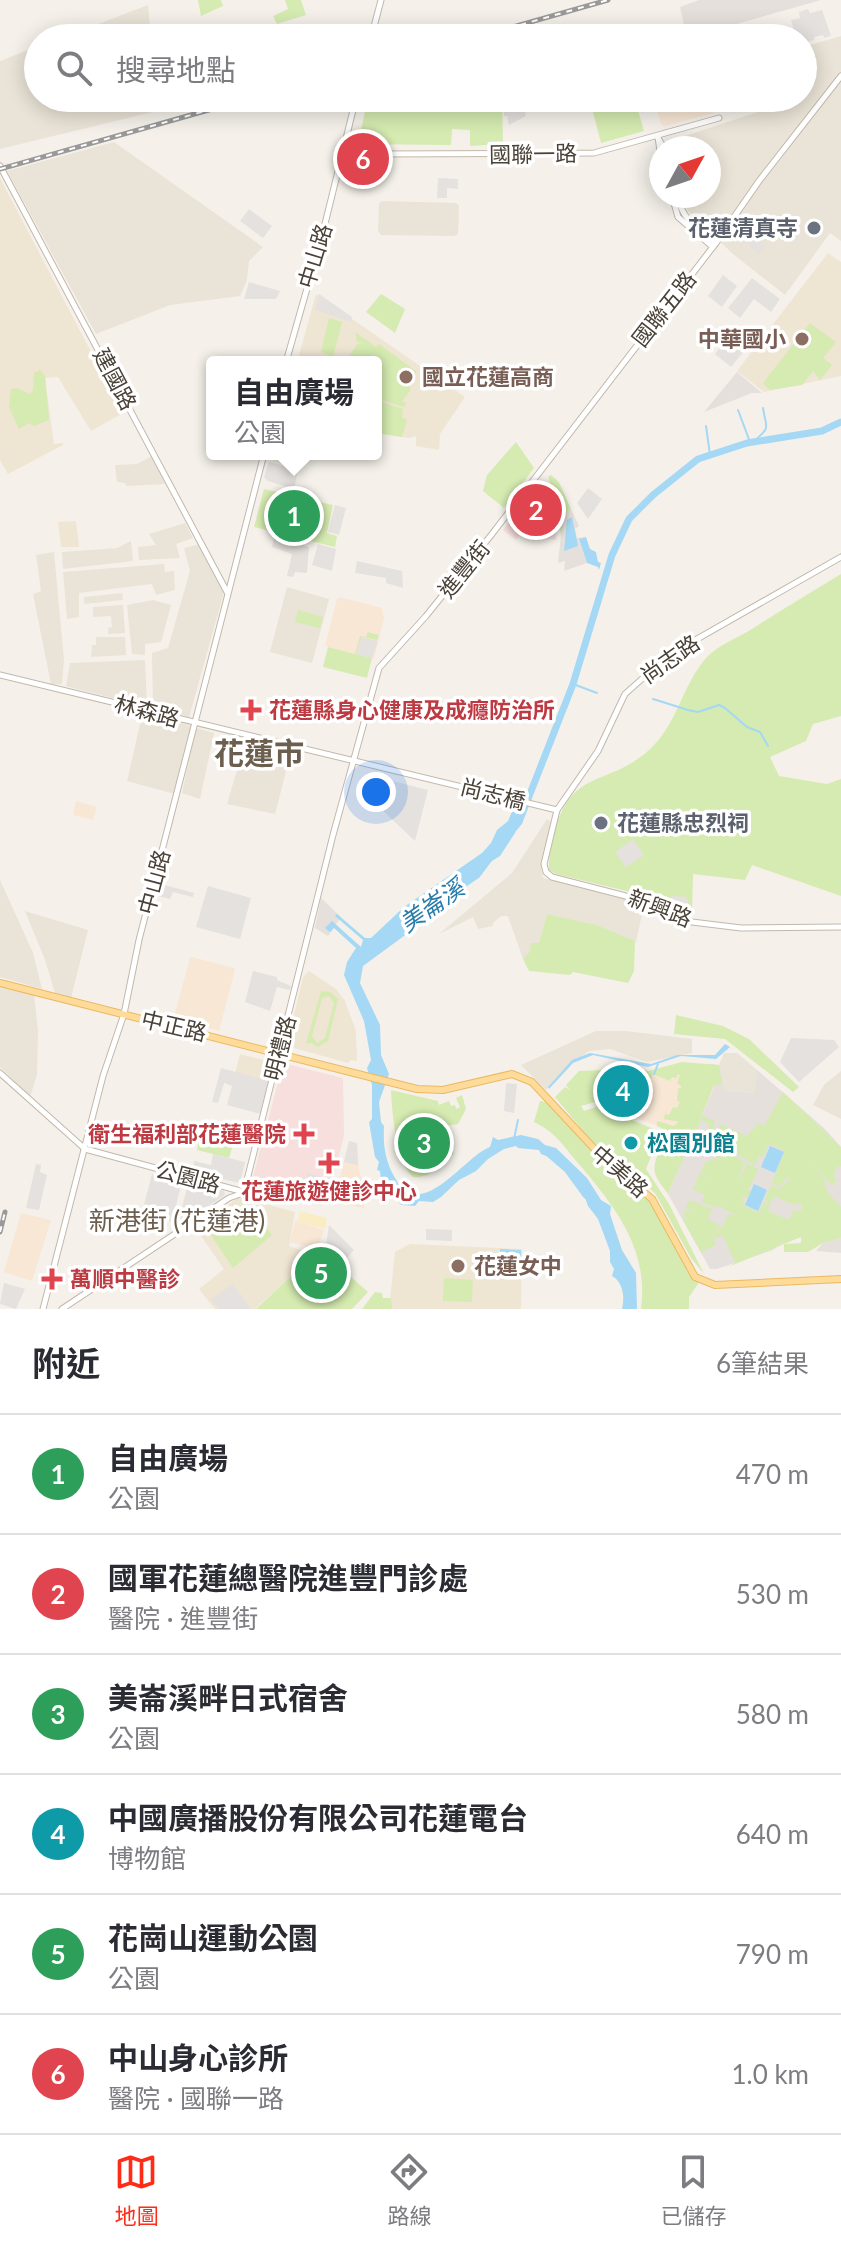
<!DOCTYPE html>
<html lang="zh-TW">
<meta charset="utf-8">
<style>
:root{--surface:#fff;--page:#f7f7f7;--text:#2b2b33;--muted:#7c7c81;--line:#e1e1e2;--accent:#ff2b17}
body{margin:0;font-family:Lato,"Noto Sans TC",sans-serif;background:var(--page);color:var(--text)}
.compass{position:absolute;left:649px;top:136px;width:72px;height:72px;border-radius:50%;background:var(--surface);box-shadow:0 4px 20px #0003;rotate:50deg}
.you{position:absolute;left:376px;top:792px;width:28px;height:28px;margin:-20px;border:6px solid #fff;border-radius:50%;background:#1a73e8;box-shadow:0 0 0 12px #1a73e833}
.badge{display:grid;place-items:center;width:52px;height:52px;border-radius:50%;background:var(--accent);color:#fff;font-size:26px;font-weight:700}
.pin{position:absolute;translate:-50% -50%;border:4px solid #fff;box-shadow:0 2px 8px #0006}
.popup{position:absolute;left:206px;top:356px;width:176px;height:104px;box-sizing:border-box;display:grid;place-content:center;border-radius:8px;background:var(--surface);filter:drop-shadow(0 2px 6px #0005);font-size:26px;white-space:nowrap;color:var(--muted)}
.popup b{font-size:30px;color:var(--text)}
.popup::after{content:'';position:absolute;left:50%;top:100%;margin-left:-16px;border:16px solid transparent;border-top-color:var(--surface)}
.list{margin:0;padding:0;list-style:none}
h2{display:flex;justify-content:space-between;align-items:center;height:104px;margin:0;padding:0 32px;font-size:34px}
h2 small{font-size:26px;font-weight:400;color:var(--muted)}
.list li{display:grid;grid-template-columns:52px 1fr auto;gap:24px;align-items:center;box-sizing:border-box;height:120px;padding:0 32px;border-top:2px solid var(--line)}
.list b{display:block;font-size:30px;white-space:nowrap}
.list p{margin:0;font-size:26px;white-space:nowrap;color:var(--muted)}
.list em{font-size:26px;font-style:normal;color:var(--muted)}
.icon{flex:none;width:44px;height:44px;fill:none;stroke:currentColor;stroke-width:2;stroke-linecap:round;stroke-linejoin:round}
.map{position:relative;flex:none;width:841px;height:1309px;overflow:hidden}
.search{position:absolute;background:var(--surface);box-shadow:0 4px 20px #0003;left:24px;right:24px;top:24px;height:88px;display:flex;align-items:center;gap:20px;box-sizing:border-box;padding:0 28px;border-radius:44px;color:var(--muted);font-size:30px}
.sheet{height:824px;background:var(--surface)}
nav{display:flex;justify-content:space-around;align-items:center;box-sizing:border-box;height:112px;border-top:2px solid var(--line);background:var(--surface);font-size:22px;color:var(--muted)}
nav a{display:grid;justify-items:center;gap:4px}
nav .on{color:var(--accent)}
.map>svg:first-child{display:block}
.residential{fill:#eae3d7}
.commercial{fill:#f8e7d5}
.industrial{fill:#e5e0db}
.education{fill:#efe5d3}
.medical{fill:#f6dfdd}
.green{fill:#d5ebb1;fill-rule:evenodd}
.sand{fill:#faecc5}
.parking{fill:#e4e1de}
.water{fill:#a4d8f4}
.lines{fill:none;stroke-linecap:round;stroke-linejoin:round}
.stream{stroke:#a4d8f4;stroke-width:2}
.river{stroke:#a4d8f4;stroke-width:7}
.minor-casing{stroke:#c2b8ab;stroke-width:7}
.major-casing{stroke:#eab964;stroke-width:8}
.minor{stroke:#fff;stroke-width:5}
.major{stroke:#ffdb99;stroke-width:6}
.rail-casing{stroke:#999;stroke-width:5}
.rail{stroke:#fff;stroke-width:2;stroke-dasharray:6;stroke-linecap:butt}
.worship-dot{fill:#6b7280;stroke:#fff;stroke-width:3}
.education-dot{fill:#8d6e63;stroke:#fff;stroke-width:3}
.health-dot{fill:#e0444e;stroke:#fff;stroke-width:3}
.culture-dot{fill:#0f9aa8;stroke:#fff;stroke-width:3}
.labels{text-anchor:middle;stroke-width:7;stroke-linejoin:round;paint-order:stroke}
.street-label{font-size:22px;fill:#4a4137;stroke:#fff}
.worship-label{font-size:22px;font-weight:bold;fill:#5b616d;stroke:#fff;text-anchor:end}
.education-label{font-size:22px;font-weight:bold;fill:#785e54;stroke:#fff;text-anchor:start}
.health-label{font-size:22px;font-weight:bold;fill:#be3a42;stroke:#fff;text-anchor:start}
.culture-label{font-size:22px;font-weight:bold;fill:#0d838f;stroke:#fff;text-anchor:start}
.water-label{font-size:24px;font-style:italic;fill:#287cab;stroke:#fff}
.quarter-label{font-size:26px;fill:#6d5f4e;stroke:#fff}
.district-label{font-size:30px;font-weight:bold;fill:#6d5f4e;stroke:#fff}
</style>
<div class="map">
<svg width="841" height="1309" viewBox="0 0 841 1309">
<rect width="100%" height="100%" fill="#f5f1ea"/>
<g class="residential">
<polygon points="148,5 151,38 61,38 67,36"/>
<polygon points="841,36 841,241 830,233 785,295 733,254 688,211 683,196 709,196 709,148 669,148 667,142 761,111 758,98 803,98 803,47"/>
<polygon points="38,46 38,98 156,98 157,111 0,149 0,61"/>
<polygon points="114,142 263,247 249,261 247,280 240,296 170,305 96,334 7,171"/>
<polygon points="382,201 456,203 459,206 458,234 454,236 381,235 378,231 379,204"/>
<polygon points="152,456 165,484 126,486 125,483 117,482 115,465 137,464"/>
<polygon points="185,523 193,538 176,544 180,558 139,560 138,547 156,545 149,534"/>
<polygon points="131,541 133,561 63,569 62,552 117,548"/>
<polygon points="200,544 224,592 189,717 153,707 152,653 168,648 190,571 184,548"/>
<polygon points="54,552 64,660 62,684 51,684 33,594 41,591 36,555"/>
<polygon points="164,564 165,572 174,571 175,590 156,595 152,584 79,593 79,617 67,619 63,572"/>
<polygon points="287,587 329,599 312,663 270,652"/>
<polygon points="122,593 123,600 84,604 84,597"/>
<polygon points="153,600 171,605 161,642 145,644 145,655 132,654 127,605"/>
<polygon points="123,605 125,633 108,634 108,628 112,627 111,616 93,617 93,607"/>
<polygon points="96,637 125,637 126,655 91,657 92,645 96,645"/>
<polygon points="145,660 147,707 66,686 70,663"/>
<polygon points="143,711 191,726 175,794 127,781"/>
<polygon points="196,728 214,733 200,799 182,793"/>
<polygon points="246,740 291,752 275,814 227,804"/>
<polygon points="547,819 551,822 541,866 543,878 637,900 644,905 636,942 597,925 547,914 539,943 535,943 528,958 523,959 508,916 501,916 493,923 493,926 478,929 473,917 439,934 512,873"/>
<polygon points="0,880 33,953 42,989 0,977"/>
<polygon points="25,911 88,930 71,998 55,993 45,960"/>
<polygon points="0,988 34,995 38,1031 37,1075 30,1097 0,1067"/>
<polygon points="596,1031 626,1031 692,1039 692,1053 647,1062 610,1049 589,1051 563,1070 546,1090 521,1065"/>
<polygon points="724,1053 737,1053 757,1070 756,1093 723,1091 719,1065"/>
<polygon points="841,1071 841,1119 813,1105 824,1085"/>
<polygon points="667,1133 691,1142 680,1169 680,1157 659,1149"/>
</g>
<g class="commercial">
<polygon points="454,98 501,98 458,111"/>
<polygon points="654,98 712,98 715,110 714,113 665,126 661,124"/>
<polygon points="340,597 382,608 384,619 374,659 325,646 337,599"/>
<polygon points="76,801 97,807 93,820 73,815"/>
<polygon points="192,957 234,968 235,970 219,1031 174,1017 190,958"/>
<polygon points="669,1065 714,1087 691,1142 667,1133 667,1130 579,1095 600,1078 647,1073"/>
<polygon points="349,1141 357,1143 359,1171 367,1194 364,1208 334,1202"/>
<polygon points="21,1213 51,1220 32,1281 4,1272"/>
<polygon points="295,1221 324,1230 317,1249 290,1242"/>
</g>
<g class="industrial">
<polygon points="699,0 821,0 687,38 680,7"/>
<polygon points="737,372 762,393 752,393 704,412"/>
<polygon points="571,509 579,526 575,529 577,538 586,537 579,540 587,563 564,571 565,561 558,563 563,515"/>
<polygon points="288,536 302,541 302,545 309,547 307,573 295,572 293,577 287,576 292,554 272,547 274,537 285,539"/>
<polygon points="321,898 341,917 328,936 315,928"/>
<polygon points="710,1064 719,1065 724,1091 755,1093 757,1070 824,1128 841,1147 841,1220 787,1240 773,1250 717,1269 710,1269 668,1194 714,1087"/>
<polygon points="841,1238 841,1253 816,1251 823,1243"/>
</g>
<g class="education">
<polygon points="0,178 123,413 91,431 58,377 45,378 54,444 63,443 63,445 8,474 0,460"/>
<polygon points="828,253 841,262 841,376 764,392 737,371"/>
<polygon points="316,294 465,397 440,434 439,450 416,446 416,436 409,438 376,433 376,362 297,362"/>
<polygon points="76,521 79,547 61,547 58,522"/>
<polygon points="309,971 336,989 345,1001 356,1031 357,1061 350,1060 348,1063 287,1046 303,977"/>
<polygon points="240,1054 268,1061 264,1081 235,1073"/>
<polygon points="239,1197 295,1212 289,1246 312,1254 289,1278 255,1309 215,1309 199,1289 224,1269 196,1229"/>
<polygon points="410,1244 522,1249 521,1309 389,1309 395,1252"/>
</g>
<g class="medical">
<polygon points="542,479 553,503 556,540 533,537 523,531 516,540 503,530"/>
<polygon points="283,1063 343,1078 344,1136 327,1202 323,1202 322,1206 300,1201 303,1185 285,1180 282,1190 277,1189 271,1187 272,1182 253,1177"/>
</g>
<g class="green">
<polygon points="198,0 221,0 223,6 201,16"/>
<polygon points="285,0 301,0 306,15 277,24 273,16 288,9"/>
<polygon points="368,98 455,98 459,111 502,99 503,144 470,146 470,130 452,129 451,145 358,144"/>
<polygon points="635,100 644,131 601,143 593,112 602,110 614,112 624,103"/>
<polygon points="381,294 405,309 395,333 366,312"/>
<polygon points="329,318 342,322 333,357 321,352"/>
<polygon points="810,323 836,342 823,358 832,365 820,380 813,371 802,385 770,390 763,383"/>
<polygon points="355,332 376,347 379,344 417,372 410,378 410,391 402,401 406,403 404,407 376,398 376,362 347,360 357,344 365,343 357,342"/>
<polygon points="40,370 45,376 49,420 34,426 29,423 19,429 9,407 11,389 17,388 30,394 33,390 34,373"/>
<polygon points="376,400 403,409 402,417 407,420 402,437 376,433"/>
<polygon points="516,442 534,468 504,508 483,491 487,475"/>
<polygon points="551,475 559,482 571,509 563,515 561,536 556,498 548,477"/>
<polygon points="264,489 333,505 327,533 337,536 335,547 254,527"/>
<path d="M841,574V716L813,724L806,741L770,757L779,776L827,784L841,779V896L752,865L745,880L693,874L692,910L688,915L643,895L556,874L549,870C548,858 552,845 554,834C571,767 607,788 649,750C678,724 681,687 706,658C716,647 734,639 747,632C778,612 810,593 841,574Z"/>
<polygon points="298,610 323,617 320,628 295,622"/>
<polygon points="368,632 379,635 377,640 362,637 356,654 372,658 367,678 323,667 328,647 355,654 360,636 366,637"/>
<polygon points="547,914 597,925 635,941 634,971 628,983 573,972 570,975 529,971 523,959 530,952 531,943 539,943"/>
<path d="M321,991L330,992L338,999L328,1041L318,1047L311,1043L306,1044ZM329,996L334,1003L325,1038L317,1043L312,1036L322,998Z"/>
<polygon points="676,1015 723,1026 749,1039 799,1087 793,1092 725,1039 674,1034"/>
<polygon points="682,1062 719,1065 722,1084 714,1085 700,1119 703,1116 715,1121 711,1137 706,1135 710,1124 701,1120 691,1142 657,1126 657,1121 674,1126 679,1122 664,1119 665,1114 669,1115 673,1107 677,1108 680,1102 677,1101 678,1089 682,1087 677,1083 680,1075 678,1074 676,1078 672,1077 670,1081 653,1074 646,1091 635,1086 636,1084 625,1083 622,1085 608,1082 607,1088 615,1092 612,1109 595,1102 581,1106 584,1111 598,1106 661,1132 646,1169 669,1204 704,1274 691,1258 655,1193 593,1143 555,1097 565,1087 570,1090 566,1085 579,1071 602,1070 604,1075 604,1069 621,1064 648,1071"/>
<path d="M391,1090L438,1101L439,1105L449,1101L451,1106L455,1105L456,1109L460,1107L456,1098L462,1095L466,1109L458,1124L444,1126L454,1154C443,1164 430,1179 413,1177C396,1163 392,1112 391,1090Z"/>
<polygon points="783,1092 841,1147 841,1166 835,1168 837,1171 833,1175 837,1180 832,1185 809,1161 826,1182 824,1184 828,1189 826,1191 841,1207 841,1238 823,1243 808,1252 784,1252 784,1244 801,1243 801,1237 728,1267 735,1263 723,1235 715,1239 713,1235 723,1226 728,1214 736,1216 718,1205 716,1208 702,1202 705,1195 693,1189 699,1174 715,1181 700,1173 706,1162 716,1159 723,1162 716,1157 717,1150 728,1152 745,1162 738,1178 741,1176 747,1163 758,1169 750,1187 746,1188 751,1191 748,1198 743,1197 742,1199 744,1201 743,1205 759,1213 764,1202 770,1204 768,1211 789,1220 794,1209 797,1212 801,1211 802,1206 799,1203 794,1205 774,1196 771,1203 765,1200 771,1185 780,1189 789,1180 788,1175 780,1187 772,1183 785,1151 769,1144 763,1157 759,1156 755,1165 742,1157 742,1153 740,1156 716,1143 720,1124 747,1136 758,1124 765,1125"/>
<polygon points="628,1096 635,1100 633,1104 637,1101 642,1103 636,1118 619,1111 625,1105 631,1104 625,1102"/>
<path d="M540,1101L552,1103L571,1126L652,1199L700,1281L689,1297V1309H641C649,1249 615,1207 579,1164C563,1146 557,1133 534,1122Z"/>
<polygon points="200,1134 219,1139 220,1136 232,1139 233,1134 236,1135 229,1158 197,1150"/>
<path d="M688,1145H689L668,1194C654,1175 650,1171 660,1149L680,1157L684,1147L686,1148Z"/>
<polygon points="690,1200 712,1209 708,1219 721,1226 712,1235 716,1245 701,1252 683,1220 690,1217 683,1217 686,1209 697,1213 686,1207"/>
<polygon points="247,1201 272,1235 233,1268 208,1231"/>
<polygon points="315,1249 322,1251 368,1292 352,1309 256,1309 304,1264"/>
<polygon points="444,1278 473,1280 472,1302 443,1301"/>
<polygon points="375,1292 382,1293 383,1298 391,1298 392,1309 362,1309"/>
</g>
<polygon class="sand" points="300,1211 327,1218 325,1229 297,1222"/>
<g class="parking">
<polygon points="808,9 810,13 822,10 831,36 824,38 823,35 814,37 814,40 803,42 803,38 796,38 791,20 800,18 799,12"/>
<polygon points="521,98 526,116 509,125 507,116 504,116 503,99"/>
<polygon points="532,98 558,98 560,106 537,111"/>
<polygon points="438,178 458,179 458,189 447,188 447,198 437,198"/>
<polygon points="249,209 272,226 263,238 240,221"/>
<polygon points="744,218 749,222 747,225 752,236 764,246 759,254 734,231"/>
<polygon points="723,275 737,286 722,307 708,296"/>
<polygon points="752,278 780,299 771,312 754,299 740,318 728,308"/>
<polygon points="249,282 280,291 276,299 244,299"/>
<polygon points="319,294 352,317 351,322 315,310"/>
<polygon points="713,328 744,351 731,367 715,354 725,341 711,330"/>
<polygon points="269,462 298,470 294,489 268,481 264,477"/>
<polygon points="588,488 602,499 588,519 577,503"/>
<polygon points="335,505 346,508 339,535 328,532"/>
<polygon points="318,544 336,549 332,571 312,565"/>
<polygon points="357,561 402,571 403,588 386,583 386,578 355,573"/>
<polygon points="361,637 378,641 372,658 356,654"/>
<polygon points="385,779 428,790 415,841 378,806"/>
<polygon points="633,839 644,855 626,867 615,852"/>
<polygon points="161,884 194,893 193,897 173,892 170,899 158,896"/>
<polygon points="208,886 251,898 240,939 196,927"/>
<polygon points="672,896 687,897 690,909 687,914 671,906"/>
<polygon points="253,971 277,977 277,980 291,986 290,990 277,987 270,1011 245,1002"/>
<polygon points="791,1038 834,1040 839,1047 799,1082 780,1062"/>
<polygon points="221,1068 269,1081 261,1114 227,1105 232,1086 224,1083 218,1103 212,1102"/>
<polygon points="506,1083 517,1084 514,1113 504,1111"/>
<polygon points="349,1141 357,1143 358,1165 344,1162"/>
<polygon points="213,1154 245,1162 240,1183 193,1173 194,1161 211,1165"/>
<polygon points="36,1164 41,1165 40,1172 47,1175 39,1210 26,1208"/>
<polygon points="307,1173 332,1179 326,1202 302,1197"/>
<polygon points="152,1174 182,1181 172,1222 156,1218 154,1223 140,1220"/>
<polygon points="191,1183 224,1191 225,1195 180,1225 178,1223 188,1184"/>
<polygon points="329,1225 354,1250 345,1260 326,1245"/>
<polygon points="426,1229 452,1230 452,1241 426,1240"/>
<polygon points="4,1283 25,1289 16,1309 0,1304"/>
<polygon points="233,1284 251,1309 219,1309 211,1299"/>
</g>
<g class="water">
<polygon points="572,517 578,546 564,551 567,520"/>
<polygon points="586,537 590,549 596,552 598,562 601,563 599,570 598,567 587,563 579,539"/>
<path d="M520,793L530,796L515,833L500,856L479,869L435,905L406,925L415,931L408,933L363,966L360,983L380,1025L381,1055L389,1074L379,1102L381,1122L384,1126C383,1145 385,1161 395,1178C421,1225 464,1156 490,1147L493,1137L498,1140L521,1135L538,1139L545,1145L556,1148L587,1178L601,1200L611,1206L610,1214L622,1250L636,1273L637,1309H622C625,1297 623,1282 612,1276L614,1269L610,1262V1251L598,1219L588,1206L580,1184L557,1160L541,1154L539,1150L518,1148L516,1146L504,1149L488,1159L476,1171L459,1180L441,1197L433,1202L419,1201L415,1206L401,1205L381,1181L380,1171L377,1170L379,1162L375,1157L369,1122L372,1119V1085L367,1068L371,1060L364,1021L344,975L347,962L356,948L334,928L330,932L325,928L332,921L361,947L363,940L335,916L337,914L365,938H371L404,907L482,853L491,843L497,830L508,821Z"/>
<polygon points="725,1044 730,1047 716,1059 681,1056 648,1067 593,1055 573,1063 549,1089 548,1087 572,1060 590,1053 651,1064 677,1055 715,1055"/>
<polygon points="770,1146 784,1152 775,1173 761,1167"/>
<polygon points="754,1184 767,1190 758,1211 745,1205"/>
<polygon points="500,1249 521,1250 521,1274 499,1273"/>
</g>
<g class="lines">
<g class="stream">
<polyline points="738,410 750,442"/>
<polyline points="706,426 710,455"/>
<path d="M753,442C772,426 766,429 763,408"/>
<polyline points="573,684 597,693"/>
<polyline points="653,699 688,710 698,712 719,705 725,708 747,727 760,732 768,746"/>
<polyline points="654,1074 658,1064"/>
<polyline points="514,1139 518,1120"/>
</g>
<g class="river">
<polyline points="514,828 519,822 573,684 612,555 629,519 653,495 698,459 747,443 822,431 841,422"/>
<polyline points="441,900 477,875 489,859"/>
<polyline points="546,1151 567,1169 586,1195"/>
</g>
<g class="minor-casing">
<g id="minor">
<polyline points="371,38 381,0"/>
<polyline points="658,137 661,158"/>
<polyline points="658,138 664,148"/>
<polyline points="343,150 377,154 594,153 719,118"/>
<polyline points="0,166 227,592"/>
<polyline points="672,196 678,217 713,247"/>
<path d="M677,196C684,222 696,227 716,243"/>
<polyline points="286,362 322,236 356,98"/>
<polyline points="0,675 557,810 598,751 625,694 669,655 841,557"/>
<polyline points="557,810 544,864 546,872 552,877 649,902 692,922 741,928 841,927"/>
<polyline points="0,1073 85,1149 244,1192"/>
<polyline points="244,1192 333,835 379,668 426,616 492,534 716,243 759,181 841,76"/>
<polyline points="43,1309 103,1076 124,1014 139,940 264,454"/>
<polyline points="62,1309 229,1198 243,1193"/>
</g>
</g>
<g class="major-casing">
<polyline id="major" points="0,983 417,1089 443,1090 512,1074 532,1082 602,1157 652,1199 695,1277 715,1285 841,1279"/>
</g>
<use href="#minor" class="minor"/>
<use href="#major" class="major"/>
<g class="rail-casing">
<g id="rail">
<polyline points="474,38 608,0"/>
<polyline points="0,169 251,98"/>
<polyline points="0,1232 5,1212"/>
</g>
</g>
<use href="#rail" class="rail"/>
</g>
<g class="worship-dot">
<circle cx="814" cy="228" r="8"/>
<circle cx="601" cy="823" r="8"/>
</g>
<g class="education-dot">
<circle cx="802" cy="339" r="8"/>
<circle cx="406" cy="377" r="8"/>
<circle cx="458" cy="1266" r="8"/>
</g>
<g class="health-dot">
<path d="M247 698h8v8h8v8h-8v8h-8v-8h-8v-8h8z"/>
<path d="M300 1122h8v8h8v8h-8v8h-8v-8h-8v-8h8z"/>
<path d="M325 1151h8v8h8v8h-8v8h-8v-8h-8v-8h8z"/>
<path d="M48 1267h8v8h8v8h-8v8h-8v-8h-8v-8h8z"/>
</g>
<circle class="culture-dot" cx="631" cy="1143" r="8"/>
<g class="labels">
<g class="street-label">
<text transform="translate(533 154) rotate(-1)" y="8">國聯一路</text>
<text transform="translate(315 256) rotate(-73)" y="8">中山路</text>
<text transform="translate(664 309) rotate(-52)" y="8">國聯五路</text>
<text transform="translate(115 379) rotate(62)" y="8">建國路</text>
<text transform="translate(464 569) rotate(-51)" y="8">進豐街</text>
<text transform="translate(670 659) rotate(-35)" y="8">尚志路</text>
<text transform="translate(147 711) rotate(15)" y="8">林森路</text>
<text transform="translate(493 794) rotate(14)" y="8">尚志橋</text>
<text transform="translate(154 882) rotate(-75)" y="8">中山路</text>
<text transform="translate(660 908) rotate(21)" y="8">新興路</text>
<text transform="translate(174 1026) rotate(13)" y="8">中正路</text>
<text transform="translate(280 1048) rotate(-76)" y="8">明禮路</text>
<text transform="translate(620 1171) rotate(41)" y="8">中美路</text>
<text transform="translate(188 1177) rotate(15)" y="8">公園路</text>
</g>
<g class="worship-label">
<text x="798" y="236">花蓮清真寺</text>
<text x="617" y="831" text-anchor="start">花蓮縣忠烈祠</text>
</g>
<g class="education-label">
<text x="786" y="347" text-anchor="end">中華國小</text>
<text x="422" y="385">國立花蓮高商</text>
<text x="474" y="1274">花蓮女中</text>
</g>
<g class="health-label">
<text x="269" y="718">花蓮縣身心健康及成癮防治所</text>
<text x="286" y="1142" text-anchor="end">衛生福利部花蓮醫院</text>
<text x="329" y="1199" text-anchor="middle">花蓮旅遊健診中心</text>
<text x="70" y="1287">萬順中醫診</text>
</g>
<g class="culture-label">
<text x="647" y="1151">松園別館</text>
</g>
<g class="water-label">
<text transform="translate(432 906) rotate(-35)" y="8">美崙溪</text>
</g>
<g class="quarter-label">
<text x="177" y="1230">新港街 (花蓮港)</text>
</g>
<g class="district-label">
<text x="259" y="764">花蓮市</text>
</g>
</g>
</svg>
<svg class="compass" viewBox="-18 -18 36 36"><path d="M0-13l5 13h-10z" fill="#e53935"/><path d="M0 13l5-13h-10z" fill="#7c7c81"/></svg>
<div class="you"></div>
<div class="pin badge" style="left:294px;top:516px;background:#2e9e5b">1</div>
<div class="popup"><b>自由廣場</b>公園</div>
<div class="pin badge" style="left:536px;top:510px;background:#e0444e">2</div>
<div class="pin badge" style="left:424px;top:1143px;background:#2e9e5b">3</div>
<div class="pin badge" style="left:623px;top:1091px;background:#0f9aa8">4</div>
<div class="pin badge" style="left:321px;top:1273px;background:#2e9e5b">5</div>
<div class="pin badge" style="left:363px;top:159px;background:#e0444e">6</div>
<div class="search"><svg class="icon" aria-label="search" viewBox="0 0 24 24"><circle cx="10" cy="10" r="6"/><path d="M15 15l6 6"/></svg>搜尋地點</div>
</div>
<section class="sheet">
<h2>附近<small>6筆結果</small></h2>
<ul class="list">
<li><span class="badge" style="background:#2e9e5b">1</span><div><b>自由廣場</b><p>公園</p></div><em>470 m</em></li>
<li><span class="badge" style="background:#e0444e">2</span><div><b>國軍花蓮總醫院進豐門診處</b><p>醫院 · 進豐街</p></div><em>530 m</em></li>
<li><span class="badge" style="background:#2e9e5b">3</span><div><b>美崙溪畔日式宿舍</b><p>公園</p></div><em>580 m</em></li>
<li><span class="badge" style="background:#0f9aa8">4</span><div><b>中國廣播股份有限公司花蓮電台</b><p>博物館</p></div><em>640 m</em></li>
<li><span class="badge" style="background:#2e9e5b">5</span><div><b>花崗山運動公園</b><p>公園</p></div><em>790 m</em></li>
<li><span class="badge" style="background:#e0444e">6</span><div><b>中山身心診所</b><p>醫院 · 國聯一路</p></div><em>1.0 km</em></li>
</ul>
</section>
<nav>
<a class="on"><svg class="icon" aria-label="map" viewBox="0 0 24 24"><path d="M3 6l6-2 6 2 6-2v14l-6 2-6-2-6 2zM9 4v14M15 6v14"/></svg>地圖</a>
<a><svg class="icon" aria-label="directions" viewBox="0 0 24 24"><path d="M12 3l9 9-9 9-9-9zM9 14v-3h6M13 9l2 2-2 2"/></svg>路線</a>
<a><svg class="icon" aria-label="saved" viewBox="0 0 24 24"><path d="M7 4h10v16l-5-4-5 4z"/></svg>已儲存</a>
</nav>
